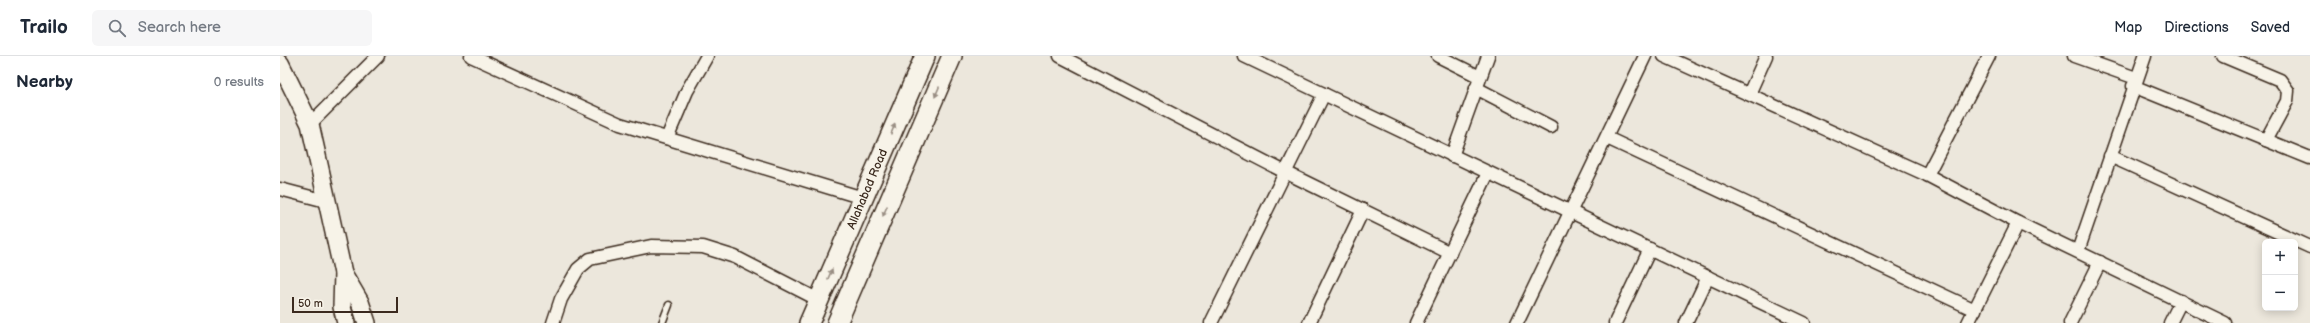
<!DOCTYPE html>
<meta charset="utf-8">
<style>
:root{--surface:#fff;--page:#f6f6f7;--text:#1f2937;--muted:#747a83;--line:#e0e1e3}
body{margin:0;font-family:"Balsamiq Sans",sans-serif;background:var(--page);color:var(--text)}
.controls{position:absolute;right:12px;bottom:12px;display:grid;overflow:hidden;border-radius:6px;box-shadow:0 2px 10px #0003}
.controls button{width:36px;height:36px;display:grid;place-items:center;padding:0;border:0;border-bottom:1px solid var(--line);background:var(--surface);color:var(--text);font:20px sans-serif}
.scale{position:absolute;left:12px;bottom:10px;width:106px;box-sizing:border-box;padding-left:4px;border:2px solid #3b2a1e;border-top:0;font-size:11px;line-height:14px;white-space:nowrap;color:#3b2a1e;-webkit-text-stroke:3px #f7f3e8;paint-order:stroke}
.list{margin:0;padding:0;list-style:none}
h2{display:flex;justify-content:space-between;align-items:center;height:52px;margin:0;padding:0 16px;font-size:17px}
h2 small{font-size:13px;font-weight:400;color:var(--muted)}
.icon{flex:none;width:22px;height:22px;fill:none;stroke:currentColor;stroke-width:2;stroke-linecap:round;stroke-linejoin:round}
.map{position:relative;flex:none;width:2030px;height:267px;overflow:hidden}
header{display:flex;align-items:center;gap:24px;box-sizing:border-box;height:56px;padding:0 20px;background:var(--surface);border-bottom:1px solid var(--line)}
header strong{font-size:19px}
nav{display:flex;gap:22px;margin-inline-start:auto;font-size:14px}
.search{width:280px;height:36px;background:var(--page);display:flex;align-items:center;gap:10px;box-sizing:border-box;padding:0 14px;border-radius:6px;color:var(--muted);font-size:15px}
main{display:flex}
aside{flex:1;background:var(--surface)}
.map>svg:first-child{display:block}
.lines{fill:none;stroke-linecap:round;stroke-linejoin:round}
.service-casing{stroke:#3b2a1e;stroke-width:9}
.minor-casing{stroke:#3b2a1e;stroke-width:15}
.secondary-casing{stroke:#3b2a1e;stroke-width:20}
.primary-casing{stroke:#3b2a1e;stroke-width:22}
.service{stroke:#f7f3e8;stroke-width:6}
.minor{stroke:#f7f3e8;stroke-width:12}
.secondary{stroke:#f7f3e8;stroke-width:17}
.primary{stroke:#f7f3e8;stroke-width:19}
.oneway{fill:#998e83}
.labels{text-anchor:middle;stroke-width:3;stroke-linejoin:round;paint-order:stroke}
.street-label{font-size:12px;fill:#3b2a1e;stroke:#f7f3e8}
</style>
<header>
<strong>Trailo</strong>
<div class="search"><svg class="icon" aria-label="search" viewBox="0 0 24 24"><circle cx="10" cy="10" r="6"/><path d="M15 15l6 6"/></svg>Search here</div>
<nav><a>Map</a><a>Directions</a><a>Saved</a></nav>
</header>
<main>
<aside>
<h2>Nearby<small>0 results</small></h2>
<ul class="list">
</ul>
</aside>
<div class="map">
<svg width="2030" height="267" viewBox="0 0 2030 267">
<rect width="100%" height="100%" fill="#ece7dc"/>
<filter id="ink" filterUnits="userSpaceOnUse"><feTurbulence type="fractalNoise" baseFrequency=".025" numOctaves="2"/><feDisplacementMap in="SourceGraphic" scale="8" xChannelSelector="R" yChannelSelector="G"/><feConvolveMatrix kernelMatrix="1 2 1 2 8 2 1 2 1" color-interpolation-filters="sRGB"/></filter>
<g filter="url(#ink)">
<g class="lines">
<g class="service-casing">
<polyline id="service" points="382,267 389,249"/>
</g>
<g class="minor-casing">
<g id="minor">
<polyline points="191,0 340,68 583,142"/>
<polyline points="780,0 1005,116 1170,197"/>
<polyline points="964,0 1524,267"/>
<polyline points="1158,0 1200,21"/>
<polyline points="1384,0 1647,119 1738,167 1945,267"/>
<polyline points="1794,0 1856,22"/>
<polyline points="1943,0 2000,24 2008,35 2007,45 1986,84"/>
<polyline points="1853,30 2030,102"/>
<polyline points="1196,32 1271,71"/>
<polyline points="1469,38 1486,0"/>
<polyline points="30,68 98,0"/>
<polyline points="387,82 407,35 427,0"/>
<polyline points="1327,82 1695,254"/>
<polyline points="1172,100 1208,0"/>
<polyline points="1830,100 2030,191"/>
<polyline points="1647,119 1709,0"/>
<polyline points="0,133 46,145"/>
<polyline points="1798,195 1865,0"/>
<polyline points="273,267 281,243 298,213 310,203 371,190 423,191 455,201 539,244"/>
<polyline points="931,267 1044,38"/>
<polyline points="1029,267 1083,154"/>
<polyline points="1136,267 1208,117"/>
<polyline points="1237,267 1365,0"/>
<polyline points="1335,267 1370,193"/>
<polyline points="1406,267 1428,221"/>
<polyline points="1688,267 1738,167"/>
<polyline points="1790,267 1820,206"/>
<polyline points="1890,267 1901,245"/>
</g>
</g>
<g class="secondary-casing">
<g id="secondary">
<polyline points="0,7 30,68 63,217 62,251 66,267"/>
<polyline points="63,217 80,246 87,267"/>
</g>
</g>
<g class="primary-casing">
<g id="primary">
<polyline points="529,267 645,0"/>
<polyline points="557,267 672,0"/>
</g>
</g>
<use href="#service" class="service"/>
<use href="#minor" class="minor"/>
<use href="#secondary" class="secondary"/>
<use href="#primary" class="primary"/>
</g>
<defs><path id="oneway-solid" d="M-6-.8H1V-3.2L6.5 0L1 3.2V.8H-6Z"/></defs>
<g class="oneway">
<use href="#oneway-solid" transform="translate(657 36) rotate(113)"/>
<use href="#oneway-solid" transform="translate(613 73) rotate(-67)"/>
<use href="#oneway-solid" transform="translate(605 155) rotate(113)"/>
<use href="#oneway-solid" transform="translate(550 218) rotate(-67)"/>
</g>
</g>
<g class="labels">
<g class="street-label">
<text transform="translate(587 133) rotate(-67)" y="4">Allahabad Road</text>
</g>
</g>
</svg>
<div class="controls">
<button>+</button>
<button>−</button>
</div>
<div class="scale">50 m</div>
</div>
</main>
